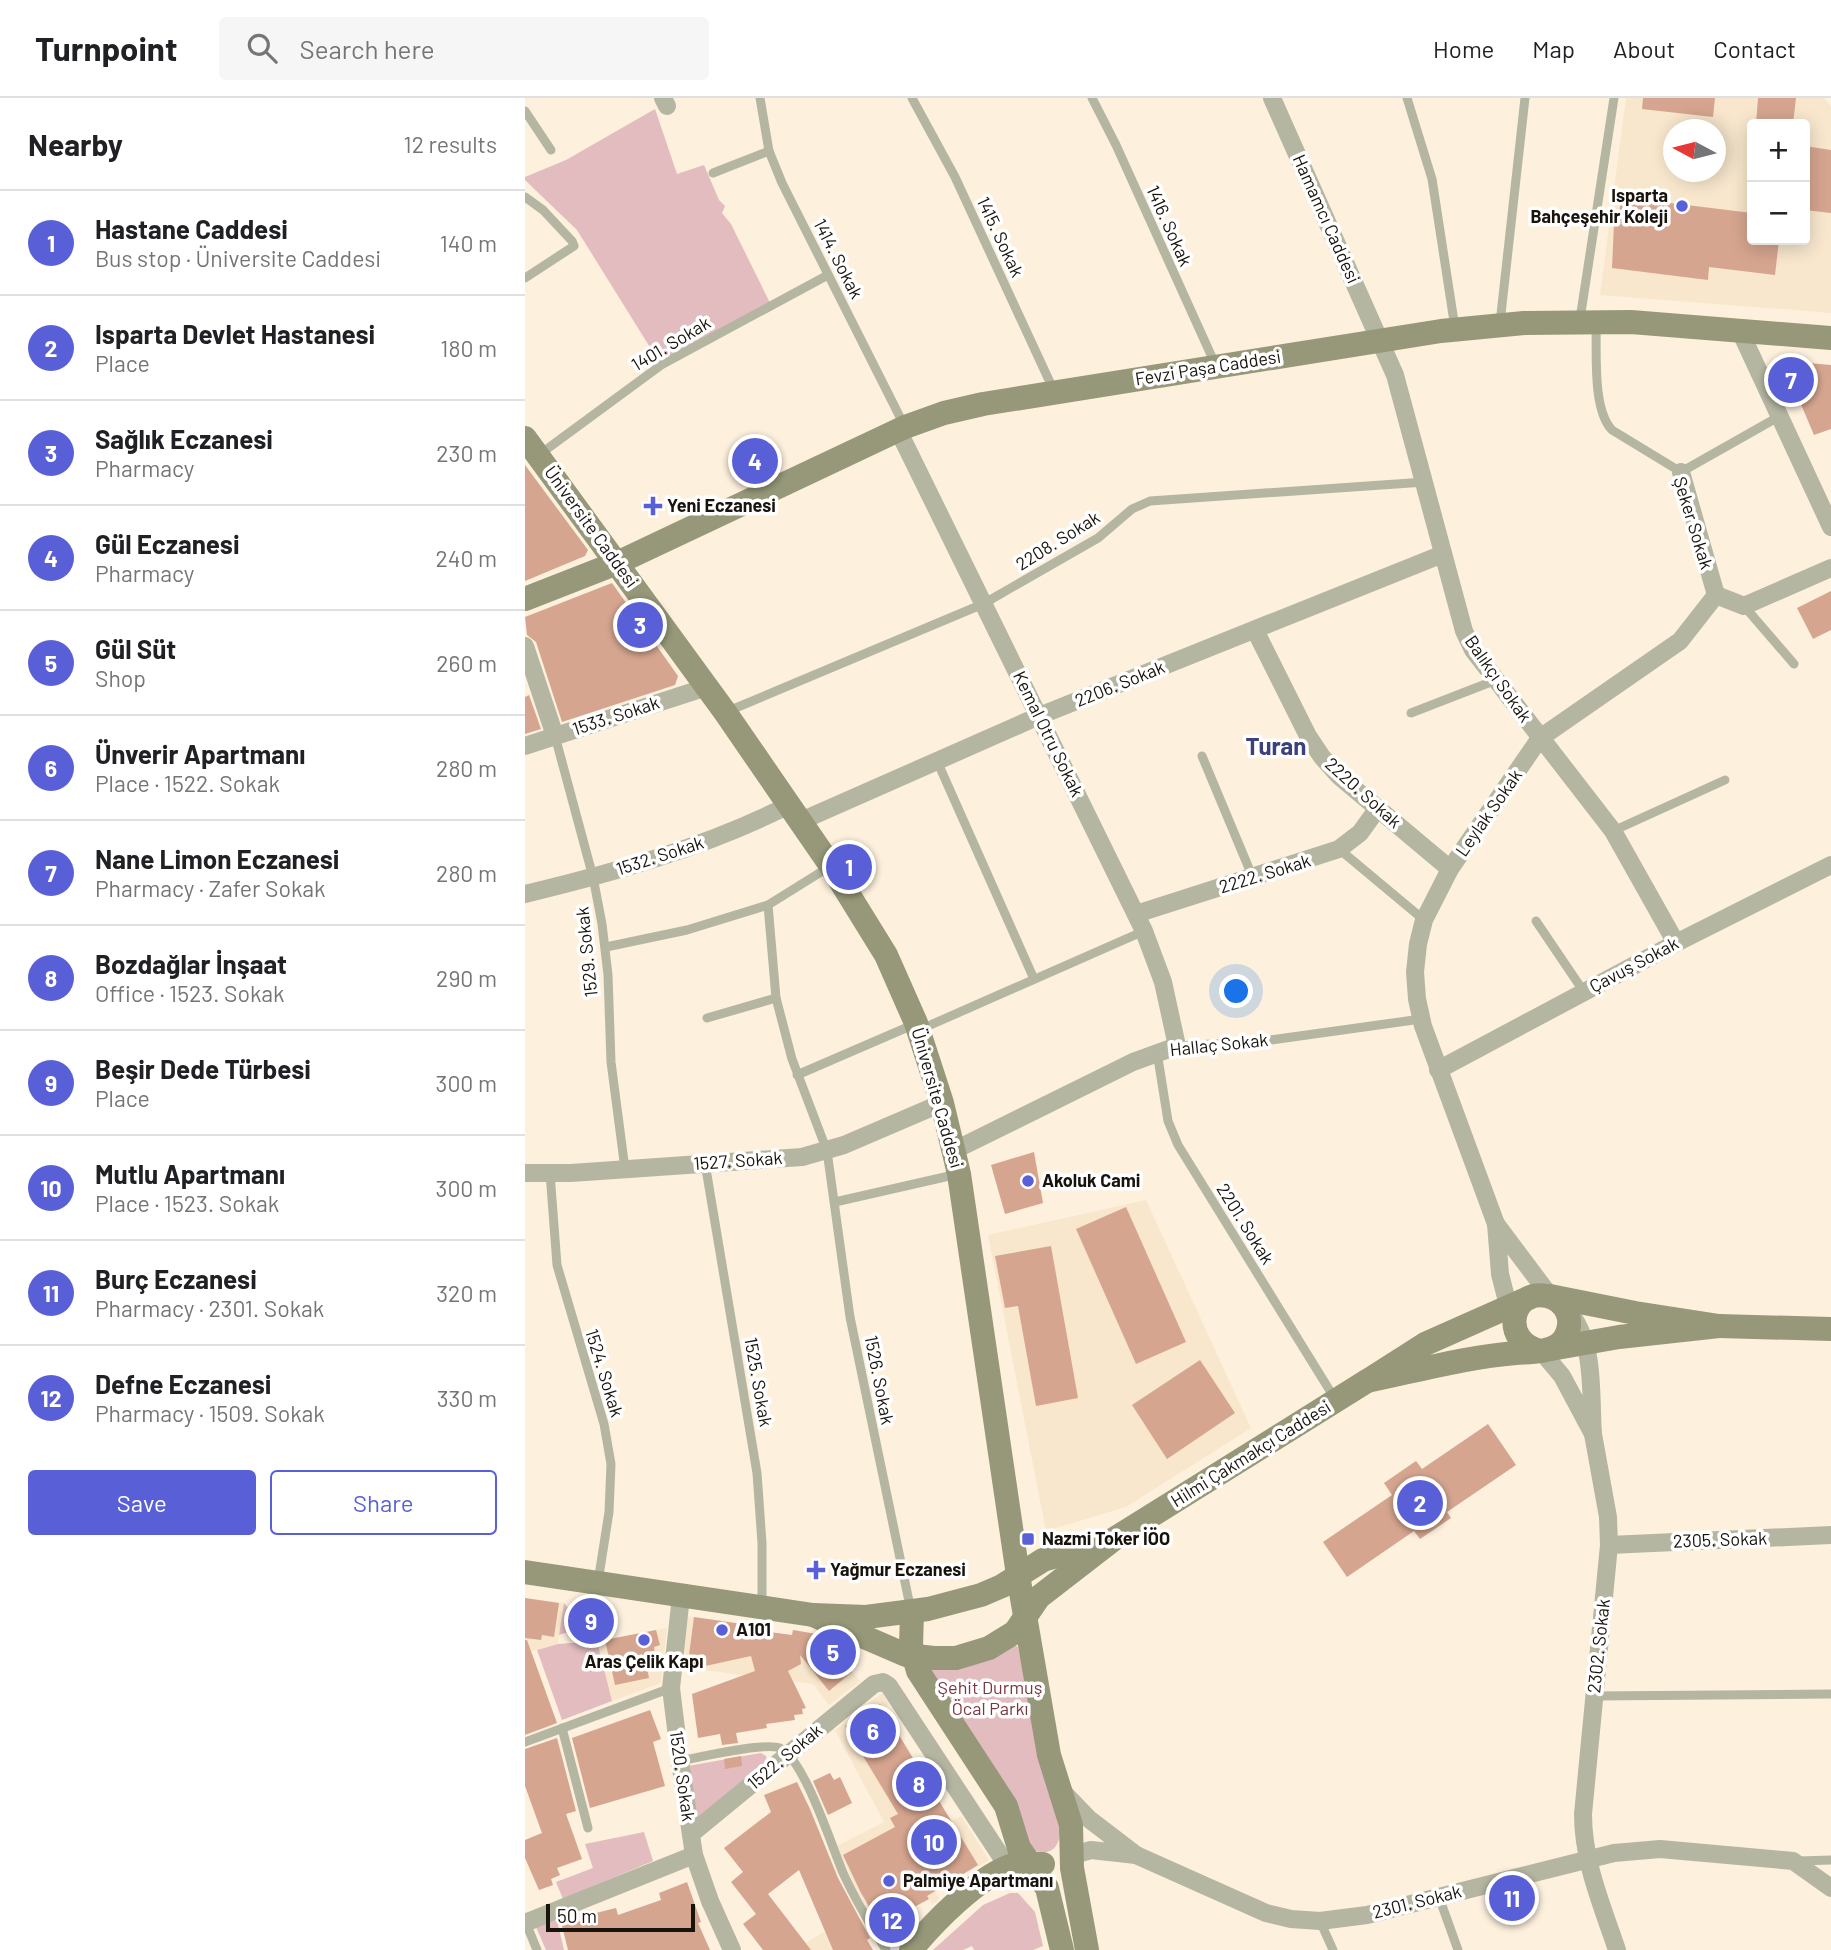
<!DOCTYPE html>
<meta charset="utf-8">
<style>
:root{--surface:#fff;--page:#f6f6f6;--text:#202124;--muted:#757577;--line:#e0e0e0;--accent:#5960d7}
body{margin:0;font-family:Barlow,sans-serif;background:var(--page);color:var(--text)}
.controls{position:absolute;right:21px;top:21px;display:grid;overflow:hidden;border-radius:7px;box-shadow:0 4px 18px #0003}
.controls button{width:63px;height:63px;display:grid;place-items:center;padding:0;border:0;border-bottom:2px solid var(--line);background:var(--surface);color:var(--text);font:35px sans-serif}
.compass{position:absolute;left:1138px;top:21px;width:63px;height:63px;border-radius:50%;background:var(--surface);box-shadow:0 4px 18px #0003;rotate:277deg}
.scale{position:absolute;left:21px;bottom:18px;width:149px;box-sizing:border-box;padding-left:7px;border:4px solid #18140d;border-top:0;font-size:19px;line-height:24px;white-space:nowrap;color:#18140d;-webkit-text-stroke:5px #fff;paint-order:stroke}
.you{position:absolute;left:712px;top:894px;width:24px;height:24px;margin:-18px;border:5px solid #fff;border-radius:50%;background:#1a73e8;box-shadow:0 0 0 10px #1a73e833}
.badge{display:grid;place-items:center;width:46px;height:46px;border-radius:50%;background:var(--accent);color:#fff;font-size:23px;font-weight:700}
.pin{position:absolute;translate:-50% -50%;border:4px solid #fff;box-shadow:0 2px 7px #0006}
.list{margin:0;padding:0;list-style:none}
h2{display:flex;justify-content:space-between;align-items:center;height:91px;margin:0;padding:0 28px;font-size:30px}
h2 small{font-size:23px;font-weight:400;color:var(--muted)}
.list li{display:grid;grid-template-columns:46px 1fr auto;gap:21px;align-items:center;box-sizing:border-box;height:105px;padding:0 28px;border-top:2px solid var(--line)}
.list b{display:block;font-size:26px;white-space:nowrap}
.list p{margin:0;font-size:23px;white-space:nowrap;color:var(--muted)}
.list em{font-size:23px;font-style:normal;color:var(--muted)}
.actions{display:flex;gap:14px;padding:21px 28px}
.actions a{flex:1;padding:16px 0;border:2px solid var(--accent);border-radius:7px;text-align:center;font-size:24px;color:var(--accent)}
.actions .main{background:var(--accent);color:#fff}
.icon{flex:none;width:38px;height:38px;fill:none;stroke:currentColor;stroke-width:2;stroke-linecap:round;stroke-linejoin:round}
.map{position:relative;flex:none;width:1306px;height:1852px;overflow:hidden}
header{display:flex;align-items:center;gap:42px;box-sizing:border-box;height:98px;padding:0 35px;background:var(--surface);border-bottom:2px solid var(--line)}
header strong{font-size:33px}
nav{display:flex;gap:38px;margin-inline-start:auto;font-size:24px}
.search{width:490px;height:63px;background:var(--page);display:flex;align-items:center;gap:18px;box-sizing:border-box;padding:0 24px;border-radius:7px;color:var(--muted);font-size:26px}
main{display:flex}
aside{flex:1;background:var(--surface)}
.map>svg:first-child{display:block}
.built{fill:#f8e7cd;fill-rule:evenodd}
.green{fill:#e2bcbe}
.building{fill:#d5a58f}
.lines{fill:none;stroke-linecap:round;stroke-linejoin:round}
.lane{stroke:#b4b6a1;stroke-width:9}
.street{stroke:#b4b6a1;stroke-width:18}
.secondary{stroke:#969879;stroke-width:24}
.poi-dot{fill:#5960d7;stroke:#fff;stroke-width:2.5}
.labels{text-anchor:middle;stroke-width:7;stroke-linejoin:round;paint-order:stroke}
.poi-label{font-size:18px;font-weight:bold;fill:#18140d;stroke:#fff;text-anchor:start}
.street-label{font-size:18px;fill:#18140d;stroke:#fff}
.park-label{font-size:18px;fill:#7b3740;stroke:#fff}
.district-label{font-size:24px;font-weight:bold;fill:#3b417d;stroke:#fff}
</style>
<header>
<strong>Turnpoint</strong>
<div class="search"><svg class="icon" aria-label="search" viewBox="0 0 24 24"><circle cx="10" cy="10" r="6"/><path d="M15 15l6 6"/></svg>Search here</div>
<nav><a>Home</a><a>Map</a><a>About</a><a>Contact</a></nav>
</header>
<main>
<aside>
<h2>Nearby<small>12 results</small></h2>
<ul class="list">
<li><span class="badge">1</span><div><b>Hastane Caddesi</b><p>Bus stop · Üniversite Caddesi</p></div><em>140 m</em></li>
<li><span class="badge">2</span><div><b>Isparta Devlet Hastanesi</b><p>Place</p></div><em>180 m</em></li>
<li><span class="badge">3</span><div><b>Sağlık Eczanesi</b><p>Pharmacy</p></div><em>230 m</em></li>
<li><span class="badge">4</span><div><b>Gül Eczanesi</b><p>Pharmacy</p></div><em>240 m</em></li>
<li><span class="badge">5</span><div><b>Gül Süt</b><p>Shop</p></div><em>260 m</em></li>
<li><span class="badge">6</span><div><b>Ünverir Apartmanı</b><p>Place · 1522. Sokak</p></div><em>280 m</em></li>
<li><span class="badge">7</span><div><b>Nane Limon Eczanesi</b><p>Pharmacy · Zafer Sokak</p></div><em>280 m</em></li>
<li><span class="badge">8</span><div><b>Bozdağlar İnşaat</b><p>Office · 1523. Sokak</p></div><em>290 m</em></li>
<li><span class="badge">9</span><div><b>Beşir Dede Türbesi</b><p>Place</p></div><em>300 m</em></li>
<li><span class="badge">10</span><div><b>Mutlu Apartmanı</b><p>Place · 1523. Sokak</p></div><em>300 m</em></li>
<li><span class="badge">11</span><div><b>Burç Eczanesi</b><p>Pharmacy · 2301. Sokak</p></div><em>320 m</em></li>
<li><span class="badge">12</span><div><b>Defne Eczanesi</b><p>Pharmacy · 1509. Sokak</p></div><em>330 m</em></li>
</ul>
<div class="actions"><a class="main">Save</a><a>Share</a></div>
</aside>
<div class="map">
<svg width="1306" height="1852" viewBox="0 0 1306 1852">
<rect width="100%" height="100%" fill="#fdf0dd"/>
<g class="built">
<path d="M1101,0H1299L1306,8V215L1075,197ZM1227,26H1280V142H1227ZM1148,32H1190V74H1148Z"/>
<polygon points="621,1102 726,1330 601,1409 521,1433 463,1137"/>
<polygon points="0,1500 39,1505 33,1546 0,1555"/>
<polygon points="161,1518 231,1528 230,1532 267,1537 268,1532 293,1536 308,1544 318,1556 315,1558 335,1583 304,1607 288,1586 155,1569"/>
<polygon points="142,1530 136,1585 87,1603 72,1543"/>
<polygon points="357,1595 364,1606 358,1611 426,1723 436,1718 464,1762 410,1793 414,1801 407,1806 404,1801 377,1816 379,1822 355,1834 331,1790 312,1748 359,1724 310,1632"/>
<polygon points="327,1817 348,1852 277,1852 274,1849"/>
</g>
<g class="green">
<polygon points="130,11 152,76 179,67 194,102 200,108 197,115 206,126 245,205 136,267 52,132 0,82 0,79 41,62"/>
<polygon points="39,1505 50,1518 49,1532 34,1537"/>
<polygon points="72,1543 87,1603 37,1622 12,1552 33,1546"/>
<path d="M490,1547L493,1549L536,1731C534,1749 527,1759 508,1752L405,1575L407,1571Z"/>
<polygon points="236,1655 241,1658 242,1663 172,1720 163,1668"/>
<polygon points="119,1734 128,1763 38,1801 31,1784 68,1770 60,1746"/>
<polygon points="485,1795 493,1795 510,1814 518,1848 508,1852 449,1852 447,1848 438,1852 408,1852 458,1807"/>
<polygon points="32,1822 39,1852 21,1852 11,1829"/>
</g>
<g class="building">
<polygon points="1118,0 1190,0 1188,19 1117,11"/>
<polygon points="1233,0 1271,0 1268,26 1231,26"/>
<polygon points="1280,48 1306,52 1306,115 1280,112"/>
<polygon points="1096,99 1227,115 1227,142 1254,142 1250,177 1184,169 1183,182 1087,170 1089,125 1093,126"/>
<polygon points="1271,264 1306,267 1306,331 1289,337 1264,278"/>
<polygon points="0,367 63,452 60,458 0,483"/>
<polygon points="87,485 153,578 150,587 37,624 11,544 2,537 0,519"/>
<polygon points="1306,493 1306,532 1288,541 1272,510"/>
<polygon points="4,597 16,631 0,636 0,599"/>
<polygon points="509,1054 518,1105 480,1116 466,1067"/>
<polygon points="601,1109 661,1244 611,1266 551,1131"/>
<polygon points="526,1148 553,1300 511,1308 493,1208 480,1210 470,1158"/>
<polygon points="675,1262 710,1315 642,1361 607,1307"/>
<polygon points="963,1326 991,1367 922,1414 926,1420 895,1441 889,1433 822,1479 798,1444 867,1397 859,1385 891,1363 897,1371"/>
<polygon points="0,1500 34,1505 29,1539 17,1537 16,1542 0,1540"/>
<polygon points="169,1519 231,1528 230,1532 267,1537 268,1532 297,1537 306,1541 318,1556 314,1558 327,1574 304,1593 275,1557 276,1566 263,1573 281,1610 277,1611 278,1616 269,1617 270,1622 241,1626 242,1630 211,1635 213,1645 197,1647 195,1636 173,1640 167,1596 230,1573 226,1558 162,1572"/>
<polygon points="131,1532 135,1547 129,1549 130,1558 126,1559 128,1568 122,1570 124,1580 90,1587 80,1542"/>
<polygon points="0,1542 2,1542 32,1625 0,1637"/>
<polygon points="355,1606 453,1767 402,1798 404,1801 376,1816 379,1822 358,1833 335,1793 318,1757 370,1729 365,1720 373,1716 320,1628"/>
<polygon points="125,1612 136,1641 128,1644 140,1688 65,1710 47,1640"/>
<polygon points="32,1640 51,1713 41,1716 57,1761 32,1770 35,1777 26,1781 28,1787 14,1792 0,1760 0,1742 17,1735 0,1688 0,1651"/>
<polygon points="216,1658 217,1668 200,1671 199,1661"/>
<polygon points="305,1675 309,1682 315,1679 327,1705 303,1717 288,1683"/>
<polygon points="272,1684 285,1711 313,1780 345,1840 342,1842 348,1852 308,1852 274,1772 243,1796 286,1852 238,1852 218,1826 231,1816 206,1784 218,1774 199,1750 246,1714 239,1697"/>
<polygon points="162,1784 176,1824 173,1825 185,1852 43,1852 37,1828 64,1821 63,1817 91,1810 93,1817 136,1802 134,1795"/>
</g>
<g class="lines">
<g class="lane">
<polyline points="235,0 244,53 257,85 379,327"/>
<polyline points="387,0 430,79 529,293"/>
<polyline points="567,0 591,47 691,268"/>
<polyline points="882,0 907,81 930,230"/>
<polyline points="0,13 26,52"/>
<polyline points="188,75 244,53"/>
<polyline points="0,99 18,112 47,143 49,148 0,180"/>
<polyline points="1055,221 1089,0"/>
<polyline points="975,225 1000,0"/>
<path d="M1071,225C1072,254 1067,311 1087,332L1156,374L1255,318"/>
<polyline points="15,356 136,267 303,177"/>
<polyline points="1219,508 1269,566"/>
<polyline points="201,614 458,506 573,440 607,411 625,403 900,384"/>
<polyline points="886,615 971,582"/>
<polyline points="30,638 68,779 77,826 83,877 86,964 100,1071"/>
<polyline points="677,658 728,780"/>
<polyline points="412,663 509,881"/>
<polyline points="1088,733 1200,682"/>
<polyline points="814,751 899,822"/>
<polyline points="243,807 251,900 267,961 302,1053 325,1219 386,1513"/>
<polyline points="1011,823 1059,894"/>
<polyline points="81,849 162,832 243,807 304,769"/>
<polyline points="182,920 251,900"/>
<polyline points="394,932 619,833"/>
<polyline points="652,948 739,943 896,921"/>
<polyline points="632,954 643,1023 653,1047 810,1301"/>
<polyline points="272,977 390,926"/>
<polyline points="180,1065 232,1375 237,1445 237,1507"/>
<polyline points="25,1075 32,1167 79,1326 86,1366 84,1414 73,1484"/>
<polyline points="310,1104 433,1076"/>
<polyline points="1069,1598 1306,1596"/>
<polyline points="37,1630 63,1730"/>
<polyline points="0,1644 146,1590"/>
<path d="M155,1663C174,1659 240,1644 255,1650C280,1662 307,1750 319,1777C331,1803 346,1828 361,1852"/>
<polyline points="1273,1763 1306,1762"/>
<polyline points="914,1799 933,1852"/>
<polyline points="795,1823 808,1852"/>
<polyline points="1,1825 12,1852"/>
</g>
<g class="street">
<polyline points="138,0 142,8"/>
<polyline points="747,0 870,277 939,533 948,552 1088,733 1151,845"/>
<polyline points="1215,233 1306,429"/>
<polyline points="373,332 619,833 638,884 652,948 608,964 430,1052"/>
<polyline points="1156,374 1191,497"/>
<polyline points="730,532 783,638 797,659 814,678 925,771"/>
<polyline points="0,548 30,638"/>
<polyline points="0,648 182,589"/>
<polyline points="276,723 514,618 918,456"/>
<path d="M0,796C91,774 181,749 264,707"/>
<polyline points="611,816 814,751 835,735 853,710"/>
<polyline points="913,972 1151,845 1306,767"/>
<polyline points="0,1075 46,1075 277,1059 319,1047 417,1005"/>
<polyline points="971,1126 898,928 892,901 890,874 893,846 899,822 925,771 1015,640 1155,543 1191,497 1219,508 1306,470"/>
<polyline points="986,1219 975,1176 971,1126 1025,1198"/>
<path d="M1016,1253L1037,1278L1068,1336C1065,1296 1071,1243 1042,1212"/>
<path d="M1068,1336L1083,1419L1084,1447L1058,1716C1058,1764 1077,1807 1092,1852"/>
<polyline points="1084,1447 1306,1437"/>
<polyline points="156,1498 146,1590 155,1663 169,1757 185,1803 207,1852"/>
<polyline points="538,1694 564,1721 611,1757 566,1752 545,1758"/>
<polyline points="166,1736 349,1586 358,1584 364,1588 483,1769"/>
<polyline points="611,1757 741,1815 766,1821 795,1823 842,1817 1089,1755 1135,1751 1268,1763 1306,1790"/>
<polyline points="0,1825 169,1757"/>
</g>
<g class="secondary">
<polyline points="0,340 200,614 306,768 361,857 391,925 417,1005 434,1076 493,1477 524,1657 546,1727 547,1770 562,1852"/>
<polyline points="0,501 92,465 380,329 419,315 458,306 916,233 999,225 1106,224 1306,240"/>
<polyline points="1025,1198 1110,1215 1194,1228 1094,1239 1026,1251"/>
<path d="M1006,1199L900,1246L842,1283C891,1273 941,1259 991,1255C1004,1254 1021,1255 1033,1247C1043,1240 1047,1225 1042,1214C1038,1205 1031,1200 1022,1198C985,1190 975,1245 1016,1253"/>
<polyline points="1194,1228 1306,1231"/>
<polyline points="0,1474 288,1517 341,1519 403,1511 456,1497 477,1488 518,1462 577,1444"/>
<polyline points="387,1514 386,1549 393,1573 481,1708 494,1750 522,1790 537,1852"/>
<polyline points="288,1517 381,1557 409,1560 431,1560 464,1550 490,1534 514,1499 589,1441 842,1283"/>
<path d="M386,1852C409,1824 451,1781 485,1768C496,1764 507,1766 518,1766"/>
</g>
</g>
<g class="poi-dot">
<circle cx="1157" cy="108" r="7"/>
<path d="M124.5 397.5h7v7h7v7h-7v7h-7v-7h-7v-7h7z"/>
<circle cx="503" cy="1083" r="7"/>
<rect x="496" y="1434" width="14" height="14" rx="3.5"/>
<path d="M287.5 1461.5h7v7h7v7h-7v7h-7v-7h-7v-7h7z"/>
<circle cx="197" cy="1532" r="7"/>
<circle cx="119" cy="1542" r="7"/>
<circle cx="364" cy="1783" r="7"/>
</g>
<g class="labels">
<g class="poi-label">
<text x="1143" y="104" text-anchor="end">Isparta<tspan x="1143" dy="21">Bahçeşehir Koleji</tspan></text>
<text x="142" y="414">Yeni Eczanesi</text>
<text x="517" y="1089">Akoluk Cami</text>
<text x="517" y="1447">Nazmi Toker İÖO</text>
<text x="305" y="1478">Yağmur Eczanesi</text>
<text x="211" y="1538">A101</text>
<text x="119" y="1570" text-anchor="middle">Aras Çelik Kapı</text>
<text x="378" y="1789">Palmiye Apartmanı</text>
</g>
<g class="street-label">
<text transform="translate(801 121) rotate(66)" y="6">Hamamcı Caddesi</text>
<text transform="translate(644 128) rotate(66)" y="6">1416. Sokak</text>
<text transform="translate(475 139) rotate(65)" y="6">1415. Sokak</text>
<text transform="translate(313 161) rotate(63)" y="6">1414. Sokak</text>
<text transform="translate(146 246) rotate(-31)" y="6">1401. Sokak</text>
<text transform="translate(683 270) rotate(-9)" y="6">Fevzi Paşa Caddesi</text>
<text transform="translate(1168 425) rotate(73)" y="6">Şeker Sokak</text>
<text transform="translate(66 429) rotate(54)" y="6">Üniversite Caddesi</text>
<text transform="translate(533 443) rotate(-32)" y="6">2208. Sokak</text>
<text transform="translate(973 581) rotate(55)" y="6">Balıkçı Sokak</text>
<text transform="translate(595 586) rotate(-22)" y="6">2206. Sokak</text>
<text transform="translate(91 618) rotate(-18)" y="6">1533. Sokak</text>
<text transform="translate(523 636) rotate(64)" y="6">Kemal Otru Sokak</text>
<text transform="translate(838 695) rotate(42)" y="6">2220. Sokak</text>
<text transform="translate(964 715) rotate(-55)" y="6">Leylak Sokak</text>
<text transform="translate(135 758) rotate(-18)" y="6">1532. Sokak</text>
<text transform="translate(740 776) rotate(-17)" y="6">2222. Sokak</text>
<text transform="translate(62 854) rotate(-96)" y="6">1529. Sokak</text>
<text transform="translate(1109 867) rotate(-28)" y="6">Çavuş Sokak</text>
<text transform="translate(694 947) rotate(-6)" y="6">Hallaç Sokak</text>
<text transform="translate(412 1000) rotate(74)" y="6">Üniversite Caddesi</text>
<text transform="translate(213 1063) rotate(-4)" y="6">1527. Sokak</text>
<text transform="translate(720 1126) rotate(58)" y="6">2201. Sokak</text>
<text transform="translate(79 1275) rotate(73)" y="6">1524. Sokak</text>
<text transform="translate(354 1282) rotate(79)" y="6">1526. Sokak</text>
<text transform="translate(233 1284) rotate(80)" y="6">1525. Sokak</text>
<text transform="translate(726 1356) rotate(-32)" y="6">Hilmi Çakmakçı Caddesi</text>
<text transform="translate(1195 1442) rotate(-2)" y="6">2305. Sokak</text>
<text transform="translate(1074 1548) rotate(-84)" y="6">2302. Sokak</text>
<text transform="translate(260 1659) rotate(-40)" y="6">1522. Sokak</text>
<text transform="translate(157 1678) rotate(82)" y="6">1520. Sokak</text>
<text transform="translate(892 1804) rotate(-14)" y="6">2301. Sokak</text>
</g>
<g class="park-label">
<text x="465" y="1596">Şehit Durmuş<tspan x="465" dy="21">Öcal Parkı</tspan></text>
</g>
<g class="district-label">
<text x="751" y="657">Turan</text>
</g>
</g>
</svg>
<div class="controls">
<button>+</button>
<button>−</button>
</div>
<svg class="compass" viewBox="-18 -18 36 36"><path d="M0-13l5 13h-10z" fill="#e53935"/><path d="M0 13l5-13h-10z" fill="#757577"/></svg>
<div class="scale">50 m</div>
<div class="you"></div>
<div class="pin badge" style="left:324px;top:769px">1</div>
<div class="pin badge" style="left:895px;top:1405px">2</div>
<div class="pin badge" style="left:115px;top:527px">3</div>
<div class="pin badge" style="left:230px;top:363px">4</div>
<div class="pin badge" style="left:308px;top:1554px">5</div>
<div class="pin badge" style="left:348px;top:1633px">6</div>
<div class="pin badge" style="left:1266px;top:282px">7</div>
<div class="pin badge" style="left:394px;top:1686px">8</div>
<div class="pin badge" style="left:66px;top:1523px">9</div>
<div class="pin badge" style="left:409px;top:1744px">10</div>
<div class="pin badge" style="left:987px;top:1800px">11</div>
<div class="pin badge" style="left:367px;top:1822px">12</div>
</div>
</main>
